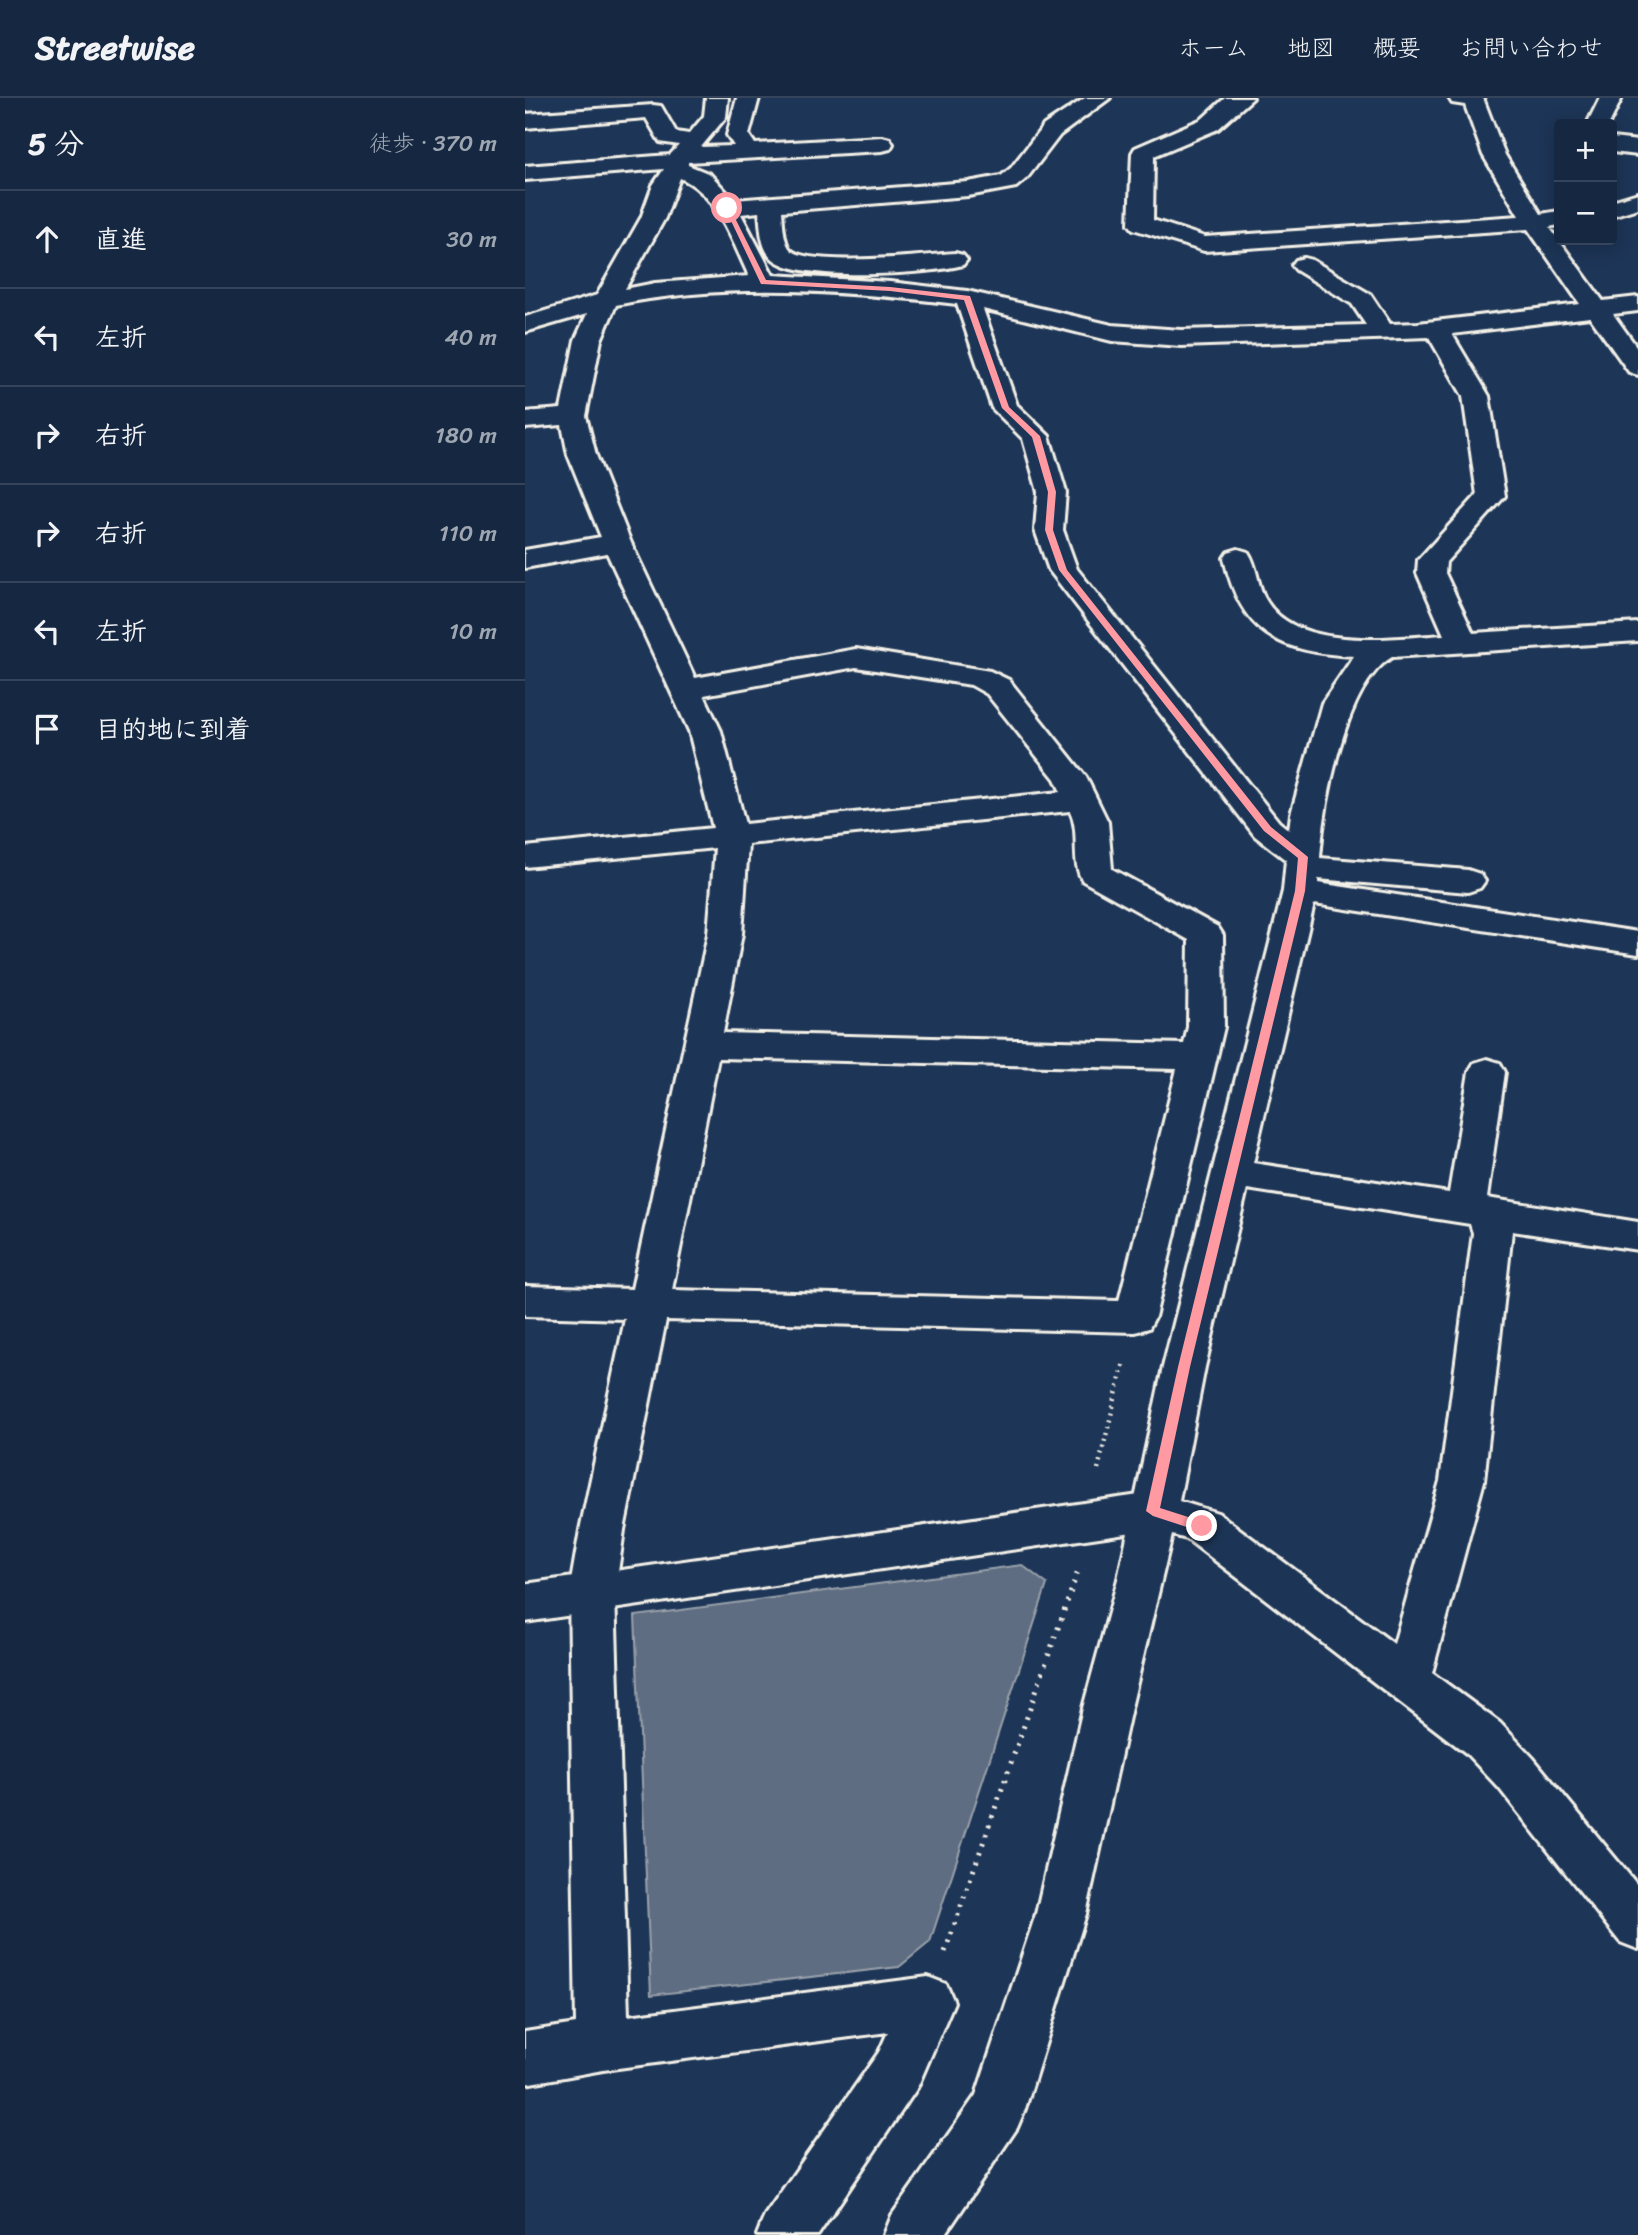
<!DOCTYPE html>
<html lang="ja">
<meta charset="utf-8">
<style>
:root{--surface:#162841;--page:#23344c;--text:#f1f3f6;--muted:#9ea6b1;--line:#35445a}
body{margin:0;font-family:Sriracha,"Klee One",sans-serif;background:var(--page);color:var(--text)}
.controls{position:absolute;right:21px;top:21px;display:grid;overflow:hidden;border-radius:7px;box-shadow:0 4px 18px #0003}
.controls button{width:63px;height:63px;display:grid;place-items:center;padding:0;border:0;border-bottom:2px solid var(--line);background:var(--surface);color:var(--text);font:35px sans-serif}
.stop{position:absolute;width:21px;height:21px;margin:-16px;border:5px solid #ff9aa2;border-radius:50%;background:#fff}
.stop.end{background:#ff9aa2;border-color:#fff;box-shadow:0 2px 7px #0008}
.list{margin:0;padding:0;list-style:none}
h2{display:flex;justify-content:space-between;align-items:center;height:91px;margin:0;padding:0 28px;font-size:30px}
h2 small{font-size:23px;font-weight:400;color:var(--muted)}
.list li{display:grid;grid-template-columns:46px 1fr auto;gap:21px;align-items:center;box-sizing:border-box;height:98px;padding:0 28px;border-top:2px solid var(--line)}
.list b{display:block;font-size:26px;white-space:nowrap}
.list em{font-size:23px;font-style:normal;color:var(--muted)}
.icon{flex:none;width:38px;height:38px;fill:none;stroke:currentColor;stroke-width:2;stroke-linecap:round;stroke-linejoin:round}
.map{position:relative;flex:none;width:1113px;height:2137px;overflow:hidden}
header{display:flex;align-items:center;gap:42px;box-sizing:border-box;height:98px;padding:0 35px;background:var(--surface);border-bottom:2px solid var(--line)}
header strong{font-size:33px}
nav{display:flex;gap:38px;margin-inline-start:auto;font-size:24px}
main{display:flex}
aside{flex:1;background:var(--surface)}
.map>svg:first-child{display:block}
.water{fill:#5e6d82;stroke:#9aa2ab;stroke-width:2}
.lines{fill:none;stroke-linecap:round;stroke-linejoin:round}
.minor-casing{stroke:#f4f1e8;stroke-width:6}
.tertiary-casing{stroke:#f4f1e8;stroke-width:6}
.path-far1{stroke:#f4f1e8;stroke-width:4.5;stroke-dasharray:2 5;stroke-linecap:butt}
.path{stroke:#f4f1e8;stroke-width:5;stroke-dasharray:2.5 7;stroke-linecap:butt}
.minor{fill:#1d3557;fill-rule:evenodd}
.tertiary{fill:#1d3557;fill-rule:evenodd}
.route{fill:#ff9aa2}
</style>
<header>
<strong>Streetwise</strong>
<nav><a>ホーム</a><a>地図</a><a>概要</a><a>お問い合わせ</a></nav>
</header>
<main>
<aside>
<h2>5 分<small>徒歩 · 370 m</small></h2>
<ul class="list">
<li><svg class="icon" aria-label="ahead" viewBox="0 0 24 24"><path d="M12 20V5M6 11l6-6 6 6"/></svg><div><b>直進</b></div><em>30 m</em></li>
<li><svg class="icon" aria-label="left" viewBox="0 0 24 24"><path d="M17 20v-9H6M10 6l-5 5 5 5"/></svg><div><b>左折</b></div><em>40 m</em></li>
<li><svg class="icon" aria-label="right" viewBox="0 0 24 24"><path d="M7 20v-9h11M14 6l5 5-5 5"/></svg><div><b>右折</b></div><em>180 m</em></li>
<li><svg class="icon" aria-label="right" viewBox="0 0 24 24"><path d="M7 20v-9h11M14 6l5 5-5 5"/></svg><div><b>右折</b></div><em>110 m</em></li>
<li><svg class="icon" aria-label="left" viewBox="0 0 24 24"><path d="M17 20v-9H6M10 6l-5 5 5 5"/></svg><div><b>左折</b></div><em>10 m</em></li>
<li><svg class="icon" aria-label="arrive" viewBox="0 0 24 24"><path d="M6 21V4h12l-3 4 3 4H6"/></svg><div><b>目的地に到着</b></div></li>
</ul>
</aside>
<div class="map">
<svg width="1113" height="2137" viewBox="0 0 1113 2137">
<rect width="100%" height="100%" fill="#1d3557"/>
<filter id="ink" filterUnits="userSpaceOnUse"><feTurbulence type="fractalNoise" baseFrequency=".0143" numOctaves="2"/><feDisplacementMap in="SourceGraphic" scale="14" xChannelSelector="R" yChannelSelector="G"/><feConvolveMatrix kernelMatrix="1 2 1 2 8 2 1 2 1" color-interpolation-filters="sRGB"/></filter>
<g filter="url(#ink)">
<polygon class="water" points="497,1467 522,1486 405,1844 374,1869 126,1897 110,1518"/>
<g class="lines">
<g class="minor-casing">
<g id="minor">
<path d="M181,0H203L201,19L176,49L209,48L202,37L212,0H234L224,37L230,46L357,39L365,41L368,46L365,51L357,53L163,64V67L185,76L209,102L443,84L476,78L486,70L519,27L560,0H585L535,37L502,80L491,89L443,98L257,113C258,123 258,141 264,150C279,171 402,157 430,155L438,157L442,162L438,167C403,176 273,185 247,160C235,149 236,129 234,114L216,116L248,177L365,184L442,193L587,227L656,232L841,227L827,206L771,172L767,167L771,162L779,160L787,162L845,196L865,226L893,225L1055,206L1003,131L679,153L608,131L604,126L607,55L610,50L677,21L700,0H728L693,31L629,58L628,122L680,139L994,118L958,57L940,7L927,5L924,0H958L980,57L1016,116L1034,113V127L1024,129L1078,203L1113,199V213L1088,216L1113,251V277L1104,274L1065,219L927,236L964,298L980,398L921,464L920,475L948,535L1113,525V543L867,559C819,587 799,707 795,760L943,772L955,776L960,783L955,790L943,794L793,781V785L1113,834V856L789,806L728,1065L924,1095L944,974L949,965L962,961L975,965L980,974L962,1100L1113,1124V1152L987,1133L959,1383L907,1575L975,1625L1008,1660L1113,1788V1851L1095,1844L974,1690L941,1655L662,1441L647,1437L606,1610L561,1816L500,2011L492,2030L420,2137H359L367,2117L451,1997L511,1816L558,1610L593,1481L638,1269L758,793L761,762L730,738L524,472L510,432L513,394L498,341L467,310L432,206C318,193 204,184 91,207L76,242L61,318L71,357L106,445L170,580L331,551L465,573L484,582L561,679L583,724L587,771L693,829L698,837L699,929L630,1219L624,1230L610,1234L141,1222L99,1432L90,1495L103,1918L403,1879L421,1886L429,1904L392,1990L293,2137H232L240,2117L354,1954L363,1934L78,1972L0,1986V1934L51,1926L44,1495L55,1432L100,1221L0,1218V1188L107,1191L183,836L190,750L0,769V749L188,730L164,633L82,455L0,470V452L76,439L43,357L37,327L0,330V314L36,311L50,242L62,216L0,234V219L72,197L116,120L128,87L139,71L0,82V68L145,57L154,47L135,44L121,20L0,30V16L128,7L136,8L151,34L164,36L179,18ZM155,80C193,96 207,143 224,178L130,185L100,191L140,120ZM458,211L587,243L656,248L904,239L938,298L952,397L893,462L892,475L919,537C869,540 774,554 742,504C732,489 733,469 723,454L713,451L703,454L699,460C716,536 754,554 829,558L797,605L766,716L764,732L754,724L552,471L538,432L541,394L524,338L492,307ZM331,569L446,587L462,596L530,681L536,694L220,726L196,633L179,597ZM545,713C556,735 545,764 558,783L664,842L663,929L659,946L198,935L217,836L223,746ZM193,960L652,971L594,1203L147,1192ZM722,1091L945,1126L948,1135L915,1383L869,1546L693,1415L654,1403L680,1269Z"/>
<polygon points="1075,0 1097,0 1084,26 1062,26"/>
<polygon points="1087,40 1113,43 1113,57 1087,54"/>
<polygon points="1113,95 1113,110 1087,118 1087,103"/>
</g>
</g>
<g class="tertiary-casing">
<polygon id="tertiary" points="628,1395 644,1400 650,1413 644,1426 628,1431 0,1524 0,1486"/>
</g>
<polyline class="path-far1" points="573,1371 599,1264"/>
<polyline class="path" points="420,1854 553,1473"/>
<use href="#minor" class="minor"/>
<use href="#tertiary" class="tertiary"/>
</g>
</g>
<polygon class="route" points="199,108 205,110 241,182 365,189 445,198 484,309 515,338 531,394 528,432 542,472 746,729 783,759 780,793 665,1269 635,1410 682,1425 682,1432 677,1434 628,1418 621,1413 653,1269 770,793 773,760 739,733 534,472 520,432 523,394 507,339 477,310 439,202 365,193 236,186"/>
</svg>
<div class="controls">
<button>+</button>
<button>−</button>
</div>
<div class="stop" style="left:202px;top:110px"></div>
<div class="stop end" style="left:677px;top:1428px"></div>
</div>
</main>
